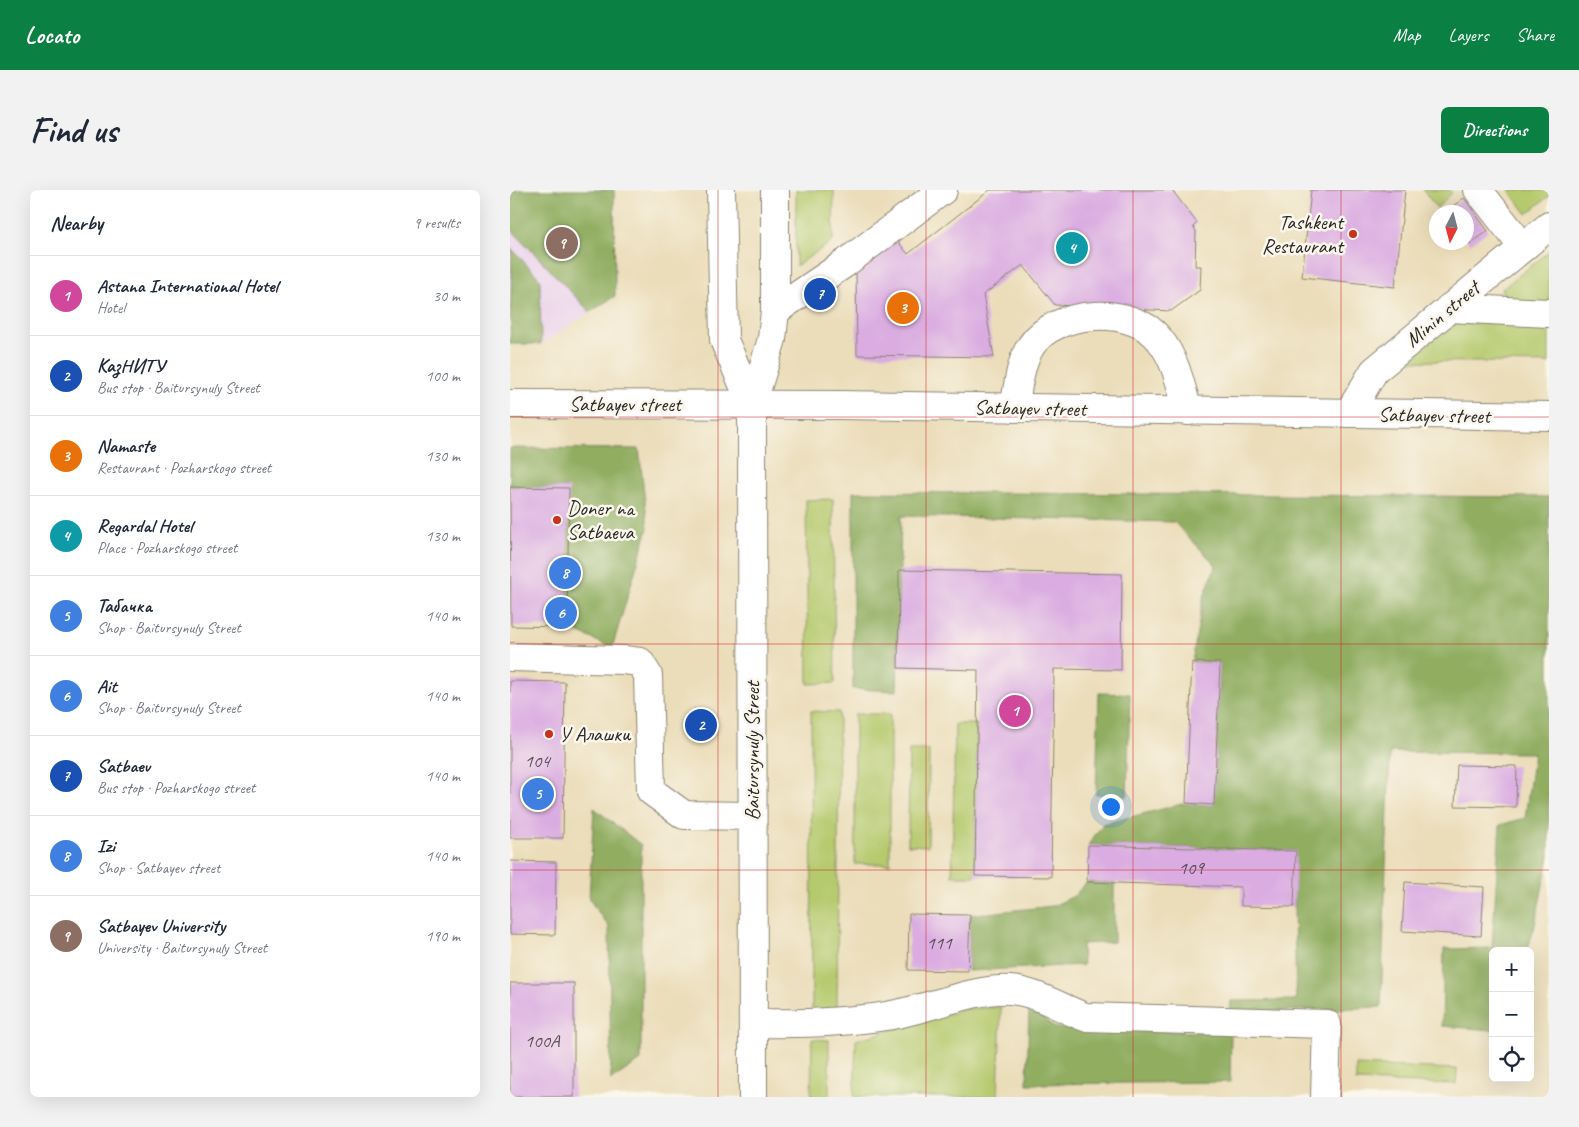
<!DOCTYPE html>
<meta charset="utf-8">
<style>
:root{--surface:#fff;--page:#f2f2f3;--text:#1f2937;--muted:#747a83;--line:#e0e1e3;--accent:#0b8043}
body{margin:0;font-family:Caveat,sans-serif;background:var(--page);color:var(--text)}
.controls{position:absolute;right:15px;bottom:15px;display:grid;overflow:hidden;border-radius:8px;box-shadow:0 5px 20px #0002}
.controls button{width:45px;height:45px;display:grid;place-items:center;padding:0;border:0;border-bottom:1px solid var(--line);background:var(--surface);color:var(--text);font:25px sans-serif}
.compass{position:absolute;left:919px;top:15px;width:45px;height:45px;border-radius:50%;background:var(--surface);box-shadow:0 5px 20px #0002;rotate:186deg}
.you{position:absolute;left:600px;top:616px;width:18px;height:18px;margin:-12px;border:4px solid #fff;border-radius:50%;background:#1a73e8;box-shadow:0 0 0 8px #1a73e833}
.badge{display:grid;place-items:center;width:32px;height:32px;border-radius:50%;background:var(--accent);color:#fff;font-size:16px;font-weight:700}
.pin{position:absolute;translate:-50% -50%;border:2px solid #fff;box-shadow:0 1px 5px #0006}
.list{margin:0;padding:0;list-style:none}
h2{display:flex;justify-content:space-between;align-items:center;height:65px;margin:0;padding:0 20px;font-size:21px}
h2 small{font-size:16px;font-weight:400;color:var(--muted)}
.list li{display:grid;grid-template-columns:32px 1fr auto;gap:15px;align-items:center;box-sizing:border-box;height:80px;padding:0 20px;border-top:1px solid var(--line)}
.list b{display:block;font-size:19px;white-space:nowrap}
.list p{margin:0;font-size:16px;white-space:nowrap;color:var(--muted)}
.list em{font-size:16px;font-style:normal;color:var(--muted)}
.icon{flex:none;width:28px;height:28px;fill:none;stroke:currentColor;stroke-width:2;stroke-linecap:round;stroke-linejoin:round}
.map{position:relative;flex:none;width:1039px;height:907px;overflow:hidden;border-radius:8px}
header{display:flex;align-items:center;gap:30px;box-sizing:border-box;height:70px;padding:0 25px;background:var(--accent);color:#fff}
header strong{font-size:24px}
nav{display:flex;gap:28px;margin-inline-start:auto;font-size:18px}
.intro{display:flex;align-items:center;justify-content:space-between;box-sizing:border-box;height:120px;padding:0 30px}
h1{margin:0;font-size:35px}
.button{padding:12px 22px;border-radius:8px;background:var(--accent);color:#fff;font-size:18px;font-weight:700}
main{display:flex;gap:30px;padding:0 30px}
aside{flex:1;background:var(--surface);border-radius:8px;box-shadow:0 5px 20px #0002}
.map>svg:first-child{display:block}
.built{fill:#ead1ec}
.green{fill:#b5c96d;stroke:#707a4c}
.forest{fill:#90ad60;stroke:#5e6c46}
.building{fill:#daace1}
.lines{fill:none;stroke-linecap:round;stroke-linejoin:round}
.minor-casing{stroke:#8b8472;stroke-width:30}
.major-casing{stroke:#8b8472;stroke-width:30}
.minor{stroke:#fff;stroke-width:28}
.major{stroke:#fff;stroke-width:28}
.grid{fill:none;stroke:#d62828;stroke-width:1;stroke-opacity:0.55}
.poi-dot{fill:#c8321e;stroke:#fbf7ec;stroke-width:2}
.labels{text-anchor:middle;stroke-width:5;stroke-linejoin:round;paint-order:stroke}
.number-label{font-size:19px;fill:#574b58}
.poi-label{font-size:21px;fill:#2b2b2b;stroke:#fbf7ec;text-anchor:start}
.street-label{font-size:21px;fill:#2b2b2b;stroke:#fbf7ec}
</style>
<header>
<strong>Locato</strong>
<nav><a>Map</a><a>Layers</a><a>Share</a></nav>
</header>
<div class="intro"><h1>Find us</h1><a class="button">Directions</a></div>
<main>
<aside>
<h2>Nearby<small>9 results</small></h2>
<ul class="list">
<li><span class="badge" style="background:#d1479c">1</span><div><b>Astana International Hotel</b><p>Hotel</p></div><em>30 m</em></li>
<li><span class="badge" style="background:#1a4fb4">2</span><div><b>КазНИТУ</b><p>Bus stop · Baitursynuly Street</p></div><em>100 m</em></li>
<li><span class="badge" style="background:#e8710a">3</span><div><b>Namaste</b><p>Restaurant · Pozharskogo street</p></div><em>130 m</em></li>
<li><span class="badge" style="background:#0f9aa8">4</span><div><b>Regardal Hotel</b><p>Place · Pozharskogo street</p></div><em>130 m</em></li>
<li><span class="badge" style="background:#3f7fe0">5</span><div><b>Табачка</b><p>Shop · Baitursynuly Street</p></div><em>140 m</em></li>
<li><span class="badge" style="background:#3f7fe0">6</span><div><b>Ait</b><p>Shop · Baitursynuly Street</p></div><em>140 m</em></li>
<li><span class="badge" style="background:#1a4fb4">7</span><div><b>Satbaev</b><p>Bus stop · Pozharskogo street</p></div><em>140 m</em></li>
<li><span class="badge" style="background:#3f7fe0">8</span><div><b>Izi</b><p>Shop · Satbayev street</p></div><em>140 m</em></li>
<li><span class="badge" style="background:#8d6e63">9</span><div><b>Satbayev University</b><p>University · Baitursynuly Street</p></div><em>190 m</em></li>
</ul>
</aside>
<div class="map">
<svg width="1039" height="907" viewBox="0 0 1039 907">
<rect width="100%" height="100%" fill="#fbf7ec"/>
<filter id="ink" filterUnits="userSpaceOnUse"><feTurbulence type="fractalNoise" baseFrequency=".02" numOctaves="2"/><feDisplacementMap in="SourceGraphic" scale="10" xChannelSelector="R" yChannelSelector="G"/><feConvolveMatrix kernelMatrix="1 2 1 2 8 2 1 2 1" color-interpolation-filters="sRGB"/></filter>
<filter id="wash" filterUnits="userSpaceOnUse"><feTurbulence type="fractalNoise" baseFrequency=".0096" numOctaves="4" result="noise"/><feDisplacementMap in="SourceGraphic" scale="20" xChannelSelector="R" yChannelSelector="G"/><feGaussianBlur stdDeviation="1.12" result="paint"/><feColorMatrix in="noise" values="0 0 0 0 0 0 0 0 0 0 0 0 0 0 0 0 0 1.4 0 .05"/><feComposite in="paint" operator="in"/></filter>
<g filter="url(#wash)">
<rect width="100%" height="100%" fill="#ebddb9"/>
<polygon class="built" points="0,0 104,0 105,106 31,154 0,154"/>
<g class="green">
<polygon points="286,0 324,0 323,51 286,76"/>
<polygon points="913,0 939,0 942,3 927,18"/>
<polygon points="999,0 1039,0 1039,6 1017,24"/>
<polygon points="1039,61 1039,115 1000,113 991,100"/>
<polygon points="941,133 1039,134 1039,173 900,171"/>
<polygon points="323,309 325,493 298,494 296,310"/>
<polygon points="301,521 329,522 327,820 302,821"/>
<rect x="345" y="524" width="35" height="150"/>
<polygon points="445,534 467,534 465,686 442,686"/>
<polygon points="399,560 419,560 418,656 398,655"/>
<polygon points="491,817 488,907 344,907 346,850 456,819"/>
<polygon points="302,849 319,850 319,907 301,907"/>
<polygon points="846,875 947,879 946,894 846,891"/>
</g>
<g class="forest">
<polygon points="4,0 104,0 105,106 80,122 0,38 0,13"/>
<polygon points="2,59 30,89 31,154 0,154"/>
<polygon points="0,258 129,259 138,338 102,458 57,437 58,298 0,297"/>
<polygon points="343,302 1039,307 1039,666 1024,739 1017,761 983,761 983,840 932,836 934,759 982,758 990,635 1015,628 1024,563 880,562 871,817 720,823 721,811 786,810 784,717 785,661 578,655 593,634 676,613 704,615 710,474 682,472 693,409 706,375 664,332 391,326 387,501 343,499"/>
<polygon points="589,503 620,504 617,606 586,604"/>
<polygon points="84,618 131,655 131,870 101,890 99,737 79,709"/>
<polygon points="577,692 604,693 604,752 572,754 573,775 458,781 460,725 543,716 564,706"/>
<polygon points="519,816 545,838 721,843 720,892 517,894"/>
</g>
<g id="blocks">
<g class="building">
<polygon points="480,0 662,0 687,33 683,37 686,41 685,76 691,76 690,100 661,121 545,115 513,75 473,105 484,167 347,165 346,77 385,48 398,64"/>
<polygon points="801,0 895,0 885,97 792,87"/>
<polygon points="954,8 978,41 960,54 956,49 956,22 935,22"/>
<polygon points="0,297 59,298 57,437 1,436"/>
<polygon points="389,380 612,384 611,480 544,479 541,687 465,686 468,480 388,478"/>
<polygon points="682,472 710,473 704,615 676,613"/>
<polygon points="0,491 55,492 53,648 0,648"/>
<polygon points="947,575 1007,576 1006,617 945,616"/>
<polygon points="578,655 786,661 784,717 731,716 731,697 577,692"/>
<polygon points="0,671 46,672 45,745 0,744"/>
<polygon points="895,692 974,697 971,746 892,741"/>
<polygon points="399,724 460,725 458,781 398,780"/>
<rect x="0" y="793" width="64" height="114"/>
</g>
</g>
</g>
<g filter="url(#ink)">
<use href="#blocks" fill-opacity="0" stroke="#8b8472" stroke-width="1"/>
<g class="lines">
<g class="minor-casing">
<g id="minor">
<polyline points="211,0 214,150 242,215"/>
<polyline points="968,0 1013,57"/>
<polyline points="939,118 1039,123"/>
<polyline points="265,121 334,74 433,0"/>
<polyline points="242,215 262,149 265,121 265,0"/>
<path d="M504,218C508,198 510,172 521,156C545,119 624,115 650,150C666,170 671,197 678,221"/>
<polyline points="839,223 864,181 1039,36"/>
<polyline points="0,467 114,470 130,472 138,485 141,601 174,625 242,626"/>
<path d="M243,833C287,834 332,833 376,826C412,821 467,797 500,800C527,802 550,818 575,827L817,834L815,907"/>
</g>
</g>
<g class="major-casing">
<g id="major">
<polyline points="0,214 330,215 1039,226"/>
<polyline points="242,215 243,907"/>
</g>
</g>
<use href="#minor" class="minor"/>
<use href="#major" class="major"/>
</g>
</g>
<path class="grid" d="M208,0V907M416,0V907M623,0V907M831,0V907M0,227H1039M0,454H1039M0,680H1039"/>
<g class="poi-dot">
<circle cx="843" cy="44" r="5"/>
<circle cx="47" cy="330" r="5"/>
<circle cx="39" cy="544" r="5"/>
</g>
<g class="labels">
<g class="number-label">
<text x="27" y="577">104</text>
<text x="681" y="684">109</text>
<text x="429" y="759">111</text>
<text x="32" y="857">100А</text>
</g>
<g class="poi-label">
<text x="833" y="39" text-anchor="end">Tashkent<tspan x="833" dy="24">Restaurant</tspan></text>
<text x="57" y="325">Doner na<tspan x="57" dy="24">Satbaeva</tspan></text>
<text x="49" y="551">У Алашки</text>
</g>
<g class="street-label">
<text transform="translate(932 124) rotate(-40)" y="7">Minin street</text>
<text x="115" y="221">Satbayev street</text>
<text transform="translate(520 218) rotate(1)" y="7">Satbayev street</text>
<text transform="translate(924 225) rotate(1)" y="7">Satbayev street</text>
<text transform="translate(242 561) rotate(-90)" y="7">Baitursynuly Street</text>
</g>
</g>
</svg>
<div class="controls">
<button>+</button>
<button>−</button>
<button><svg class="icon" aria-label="locate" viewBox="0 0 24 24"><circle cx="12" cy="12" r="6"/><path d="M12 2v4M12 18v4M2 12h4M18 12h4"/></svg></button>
</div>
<svg class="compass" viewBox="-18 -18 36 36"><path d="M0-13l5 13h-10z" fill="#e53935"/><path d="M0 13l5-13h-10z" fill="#747a83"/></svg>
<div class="you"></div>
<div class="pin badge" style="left:505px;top:521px;background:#d1479c">1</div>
<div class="pin badge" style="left:191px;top:535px;background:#1a4fb4">2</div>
<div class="pin badge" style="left:393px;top:118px;background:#e8710a">3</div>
<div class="pin badge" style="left:562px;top:58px;background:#0f9aa8">4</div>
<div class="pin badge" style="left:28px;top:604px;background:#3f7fe0">5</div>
<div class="pin badge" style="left:51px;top:423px;background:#3f7fe0">6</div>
<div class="pin badge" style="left:310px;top:104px;background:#1a4fb4">7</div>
<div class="pin badge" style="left:55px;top:383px;background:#3f7fe0">8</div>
<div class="pin badge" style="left:52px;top:53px;background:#8d6e63">9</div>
</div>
</main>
